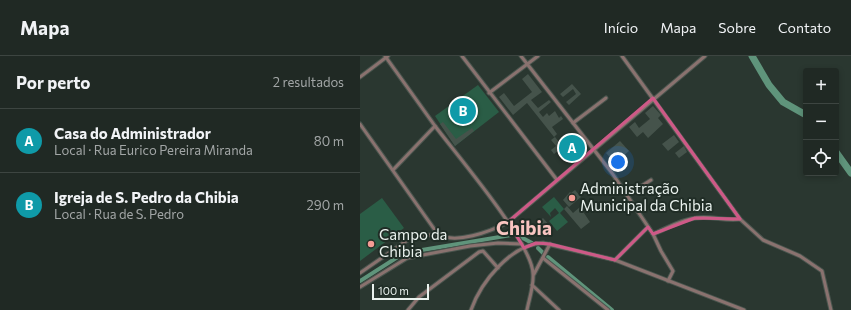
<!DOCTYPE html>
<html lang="pt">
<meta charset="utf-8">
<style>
:root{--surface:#202924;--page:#2d3531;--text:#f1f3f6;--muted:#a2a6a6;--line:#3d4541;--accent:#8c9099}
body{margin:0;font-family:Commissioner,sans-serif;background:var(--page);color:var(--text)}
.controls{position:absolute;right:12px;top:12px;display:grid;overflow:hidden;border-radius:4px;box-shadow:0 2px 6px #0003}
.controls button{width:36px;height:36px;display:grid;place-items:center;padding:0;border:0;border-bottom:1px solid var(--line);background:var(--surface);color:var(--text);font:20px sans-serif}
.scale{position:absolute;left:12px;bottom:10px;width:57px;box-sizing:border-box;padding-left:4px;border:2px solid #eaf2ee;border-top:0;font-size:11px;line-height:14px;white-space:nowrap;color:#eaf2ee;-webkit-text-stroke:3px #202d26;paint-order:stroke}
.you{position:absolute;left:258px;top:106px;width:14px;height:14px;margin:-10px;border:3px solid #fff;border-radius:50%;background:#1a73e8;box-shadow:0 0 0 6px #1a73e833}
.badge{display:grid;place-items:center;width:26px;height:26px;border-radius:50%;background:var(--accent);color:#fff;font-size:13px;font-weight:700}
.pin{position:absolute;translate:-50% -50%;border:2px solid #fff;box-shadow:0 1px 4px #0006}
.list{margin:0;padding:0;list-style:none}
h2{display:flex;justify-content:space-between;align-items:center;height:52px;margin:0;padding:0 16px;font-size:17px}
h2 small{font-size:13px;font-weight:400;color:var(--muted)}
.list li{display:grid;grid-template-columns:26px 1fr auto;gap:12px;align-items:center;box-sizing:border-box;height:64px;padding:0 16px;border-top:1px solid var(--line)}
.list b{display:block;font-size:15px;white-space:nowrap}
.list p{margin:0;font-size:13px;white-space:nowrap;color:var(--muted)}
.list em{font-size:13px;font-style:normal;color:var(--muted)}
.icon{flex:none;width:22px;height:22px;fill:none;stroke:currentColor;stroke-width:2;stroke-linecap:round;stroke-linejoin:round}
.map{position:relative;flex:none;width:491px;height:254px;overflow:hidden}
header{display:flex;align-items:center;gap:24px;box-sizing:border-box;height:56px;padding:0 20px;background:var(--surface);border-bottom:1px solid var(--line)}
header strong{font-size:19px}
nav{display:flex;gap:22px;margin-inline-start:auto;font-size:14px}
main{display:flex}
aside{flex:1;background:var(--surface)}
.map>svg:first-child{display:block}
.green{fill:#2a5d46}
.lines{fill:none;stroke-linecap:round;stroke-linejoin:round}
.canal{stroke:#5f947b;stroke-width:4}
.river{stroke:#5f947b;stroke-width:7}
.building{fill:#45534b}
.street-casing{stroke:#49554e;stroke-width:5}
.street{stroke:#8a726f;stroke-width:3}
.marked{fill:none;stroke:#ce5987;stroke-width:3;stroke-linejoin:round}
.poi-dot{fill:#f59c95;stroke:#202d26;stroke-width:1.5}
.labels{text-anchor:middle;stroke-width:4;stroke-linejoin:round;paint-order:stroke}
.poi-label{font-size:15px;fill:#eaf2ee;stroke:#202d26;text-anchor:start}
.district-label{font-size:19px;font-weight:bold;fill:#f9c5c1;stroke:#202d26}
</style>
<header>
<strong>Mapa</strong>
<nav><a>Início</a><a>Mapa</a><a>Sobre</a><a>Contato</a></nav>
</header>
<main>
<aside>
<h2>Por perto<small>2 resultados</small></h2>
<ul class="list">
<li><span class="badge" style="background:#0f9aa8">A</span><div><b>Casa do Administrador</b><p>Local · Rua Eurico Pereira Miranda</p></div><em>80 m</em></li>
<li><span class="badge" style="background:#0f9aa8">B</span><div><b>Igreja de S. Pedro da Chibia</b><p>Local · Rua de S. Pedro</p></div><em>290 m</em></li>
</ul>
</aside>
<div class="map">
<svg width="491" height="254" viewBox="0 0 491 254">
<rect width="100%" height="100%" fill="#2a3730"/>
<g class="green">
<polygon points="118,29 139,56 95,90 75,60"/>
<polygon points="194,141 204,153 200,157 208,166 197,175 189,165 199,157 195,152 190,157 191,161 182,151"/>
<polygon points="22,142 44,172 0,205 0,158"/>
</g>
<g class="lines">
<g class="canal">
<polyline points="157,179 172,187"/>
<polyline points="178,192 183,197"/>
<polyline points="188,201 252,254"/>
<polyline points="0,225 44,197 151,179"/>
</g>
<g class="river">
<polyline points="392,0 409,29 423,46 446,59"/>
<polyline points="476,96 491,117"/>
</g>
</g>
<g class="building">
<polygon points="168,18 182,36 171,44 178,52 189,44 191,46 179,56 183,61 187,57 189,60 195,55 199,62 201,60 203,63 192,71 197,78 194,81 167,47 153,59 139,41 144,37 154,50 172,36 162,23"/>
<polygon points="212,28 221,38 209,49 206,46 216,38 213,33 203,41 200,38"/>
<polygon points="115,46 118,50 102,65 99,63 93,54 100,48 104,54"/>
<polygon points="293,50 301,59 298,62 303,68 288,82 283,76 277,81 269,71 275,66 279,72 290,63 285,57"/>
<polygon points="83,66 96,83 112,72 114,75 95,90 80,68"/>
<polygon points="209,78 211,81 209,82 216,90 214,95 212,97 205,89 194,98 191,94 196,90 191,84 195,81 199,86"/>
<polygon points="314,79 319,86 308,95 302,88"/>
<polygon points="260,85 269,95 255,107 246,97"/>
<polygon points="324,90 327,96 319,102 315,97"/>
<polygon points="215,134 221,141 209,151 203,144 210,136 211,137"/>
<polygon points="207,150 213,157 220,151 230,166 221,173 204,153"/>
<polygon points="183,162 191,171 183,177 176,168"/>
</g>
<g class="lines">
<g class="street-casing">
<g id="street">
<polyline points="25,0 75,70"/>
<polyline points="102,0 197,124"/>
<polyline points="161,0 252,117 293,178 301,195 313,215 308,225"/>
<polyline points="262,0 380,163 403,184 440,200 462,215 471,254"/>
<polyline points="0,21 28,0"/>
<polyline points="129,37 178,0"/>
<polyline points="213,67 246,42"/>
<path d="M0,68L77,177C93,190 132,175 148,166L345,0"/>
<path d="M33,114L75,70C96,98 173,188 173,218C174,230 169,243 167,254"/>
<polyline points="267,139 291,124"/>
<path d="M293,178C306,173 322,163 336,162C351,160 366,165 380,163"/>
<polyline points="183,202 248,254"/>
<polyline points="255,204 288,171"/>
<polyline points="0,217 49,183 70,179 80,181"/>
<polyline points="174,218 190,188"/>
<polyline points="172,229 199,254"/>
<polyline points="0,231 47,202 110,190 138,187 162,188"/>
<polyline points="48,254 59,241 119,196 123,195 138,212"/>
<path d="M111,254C121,226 151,188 183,187L255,204L384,254"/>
</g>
</g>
<use href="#street" class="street"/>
</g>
<path class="marked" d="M293,42L380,163L335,162L293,178L288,171L255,204L190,188L176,187L164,192L148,166Z"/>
<g class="poi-dot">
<circle cx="212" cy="142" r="4"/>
<circle cx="11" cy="188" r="4"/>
</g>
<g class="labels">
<g class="poi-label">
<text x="220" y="138">Administração<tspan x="220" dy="17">Municipal da Chibia</tspan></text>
<text x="19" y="184">Campo da<tspan x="19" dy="17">Chibia</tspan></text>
</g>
<g class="district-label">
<text x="164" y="179">Chibia</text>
</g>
</g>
</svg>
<div class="controls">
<button>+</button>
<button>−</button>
<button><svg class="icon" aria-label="locate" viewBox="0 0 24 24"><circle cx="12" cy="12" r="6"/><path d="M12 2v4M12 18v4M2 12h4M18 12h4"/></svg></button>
</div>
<div class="scale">100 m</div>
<div class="you"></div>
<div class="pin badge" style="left:212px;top:92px;background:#0f9aa8">A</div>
<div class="pin badge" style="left:103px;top:55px;background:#0f9aa8">B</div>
</div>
</main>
